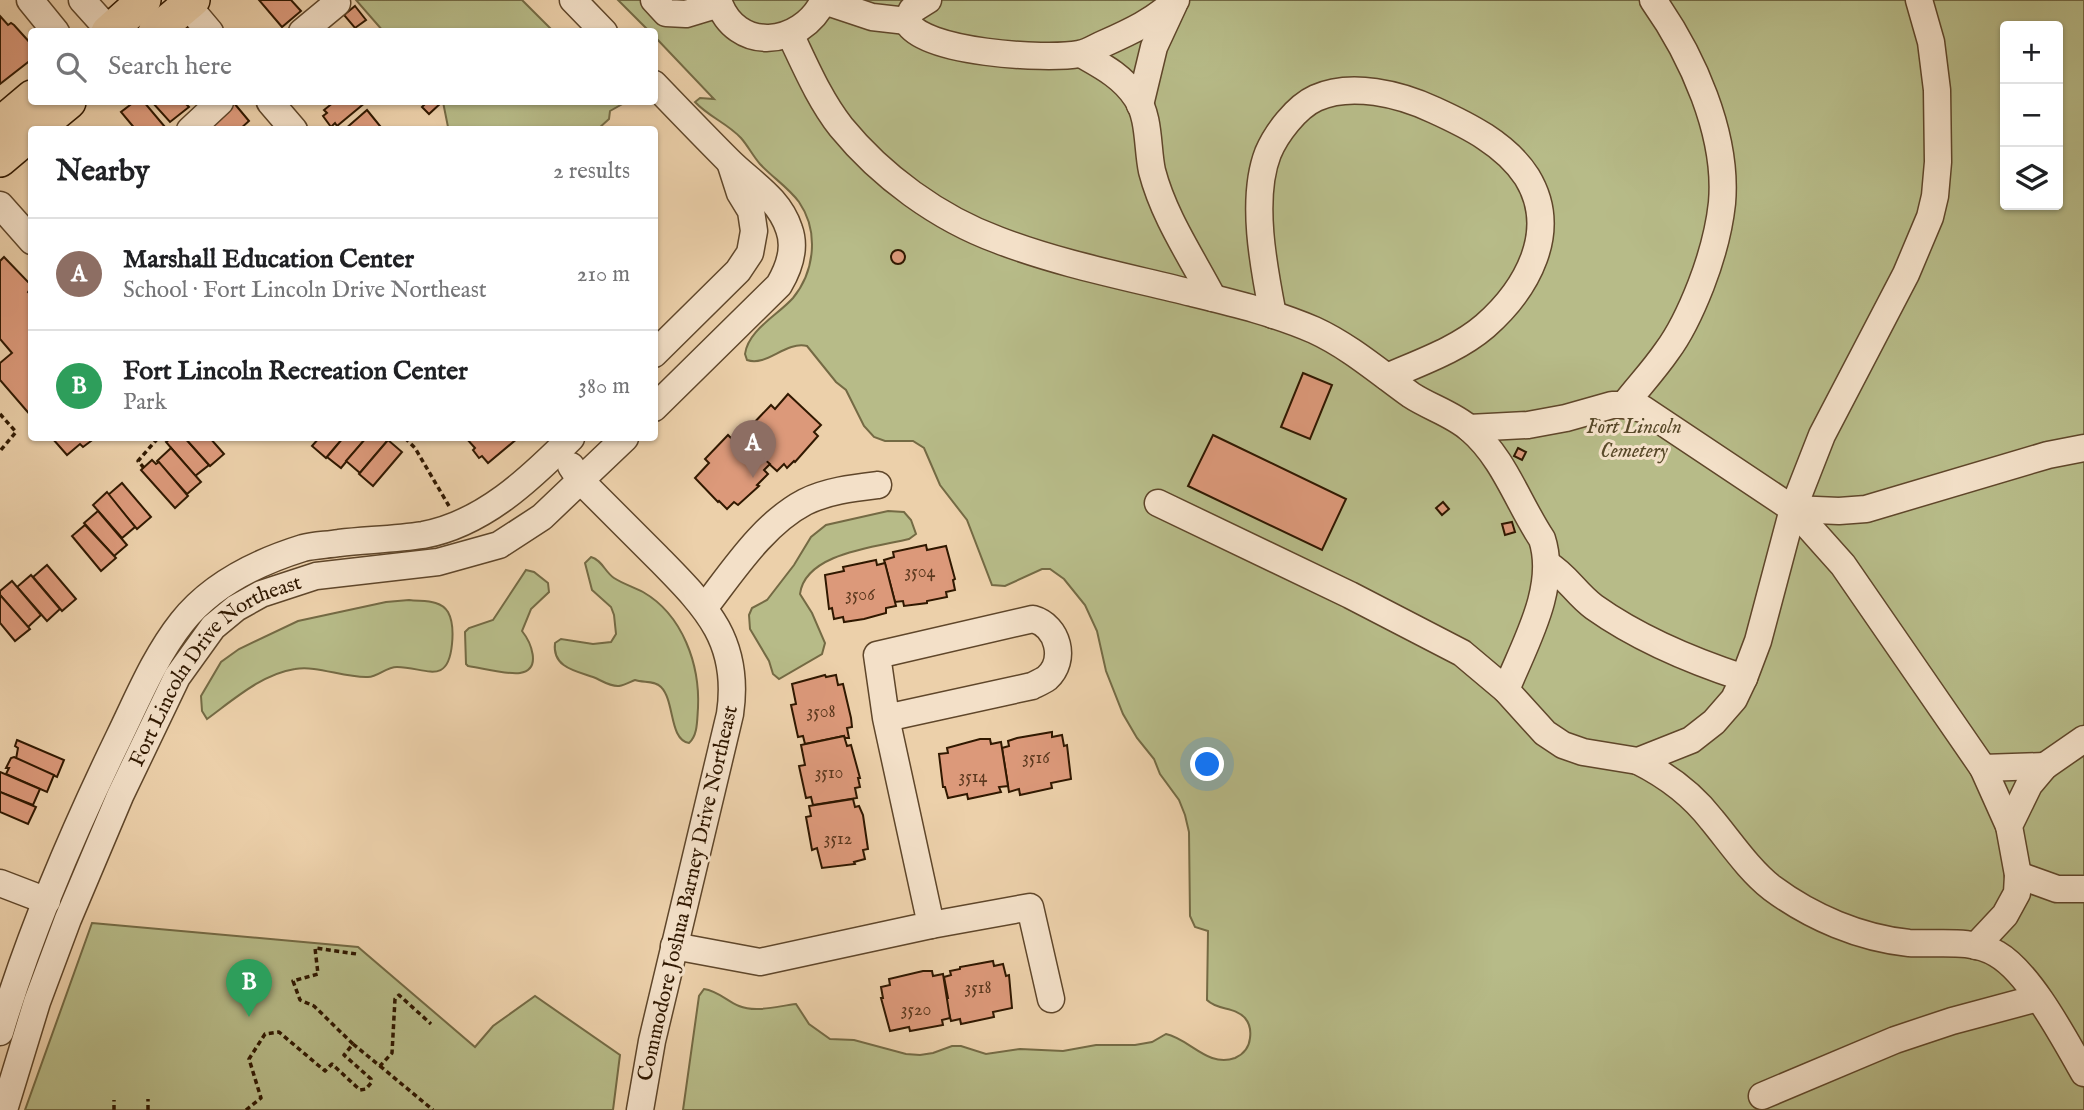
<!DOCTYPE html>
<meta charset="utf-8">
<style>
:root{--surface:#fff;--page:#f2f2f2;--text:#202124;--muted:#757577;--line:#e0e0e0;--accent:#0b8043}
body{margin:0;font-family:"IM FELL English",serif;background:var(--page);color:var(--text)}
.controls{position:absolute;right:21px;top:21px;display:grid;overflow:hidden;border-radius:7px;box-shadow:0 2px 5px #0004}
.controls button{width:63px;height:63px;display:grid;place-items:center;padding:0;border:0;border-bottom:2px solid var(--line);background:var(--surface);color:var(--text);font:35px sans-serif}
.you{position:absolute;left:1208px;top:765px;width:24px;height:24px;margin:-18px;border:5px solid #fff;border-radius:50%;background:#1a73e8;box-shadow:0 0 0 10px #1a73e833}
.badge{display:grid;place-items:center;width:46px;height:46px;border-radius:50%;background:var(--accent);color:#fff;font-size:23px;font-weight:700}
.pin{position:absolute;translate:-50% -58px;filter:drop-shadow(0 2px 4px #0008)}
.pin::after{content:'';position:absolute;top:37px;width:24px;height:21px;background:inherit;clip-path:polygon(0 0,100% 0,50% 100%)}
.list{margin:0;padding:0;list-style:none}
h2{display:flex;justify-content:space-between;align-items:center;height:91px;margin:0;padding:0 28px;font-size:30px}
h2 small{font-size:23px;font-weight:400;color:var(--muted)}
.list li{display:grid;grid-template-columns:46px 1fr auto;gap:21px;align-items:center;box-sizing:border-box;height:112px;padding:0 28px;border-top:2px solid var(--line)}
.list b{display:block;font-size:26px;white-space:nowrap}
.list p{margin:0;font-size:23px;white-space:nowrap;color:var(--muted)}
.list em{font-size:23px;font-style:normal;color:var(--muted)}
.icon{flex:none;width:38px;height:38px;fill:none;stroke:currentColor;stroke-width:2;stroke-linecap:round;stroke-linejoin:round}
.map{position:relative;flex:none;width:2084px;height:1110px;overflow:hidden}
.search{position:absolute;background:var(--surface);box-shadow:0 2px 5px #0004;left:28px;top:28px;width:630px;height:77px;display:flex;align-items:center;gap:18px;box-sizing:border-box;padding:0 24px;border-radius:7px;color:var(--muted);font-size:26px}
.panel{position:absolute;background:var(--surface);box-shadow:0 2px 5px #0004;left:28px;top:126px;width:630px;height:315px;border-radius:7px}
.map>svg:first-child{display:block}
.green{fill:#b7bb88;stroke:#746a44;stroke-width:2;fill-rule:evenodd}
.building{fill:#dc997a;stroke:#301800;stroke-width:2}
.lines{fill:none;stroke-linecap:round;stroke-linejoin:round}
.minor-casing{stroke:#5f462a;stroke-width:29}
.major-casing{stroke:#301800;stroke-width:36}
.path{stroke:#301800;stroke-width:3.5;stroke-dasharray:5 3.5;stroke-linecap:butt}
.minor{stroke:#f3e0c8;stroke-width:26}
.major{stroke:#ecd0aa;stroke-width:33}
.labels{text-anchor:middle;stroke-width:6;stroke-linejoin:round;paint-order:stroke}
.number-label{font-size:18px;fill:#5b381e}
.park-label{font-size:21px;font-style:italic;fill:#584929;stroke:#f3e0c8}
.street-label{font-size:21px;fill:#301800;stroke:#f3e0c8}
</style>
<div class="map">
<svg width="2084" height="1110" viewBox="0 0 2084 1110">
<rect width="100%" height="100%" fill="#ecd0aa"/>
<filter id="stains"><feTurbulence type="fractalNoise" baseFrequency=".00286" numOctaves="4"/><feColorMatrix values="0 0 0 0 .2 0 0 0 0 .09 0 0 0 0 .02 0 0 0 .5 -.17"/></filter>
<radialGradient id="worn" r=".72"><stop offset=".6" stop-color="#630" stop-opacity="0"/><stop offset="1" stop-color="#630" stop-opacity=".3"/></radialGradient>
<g class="green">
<polygon points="356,0 522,0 553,31 383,31"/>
<path d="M618,0H2084V1110H683L699,996L704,989C718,991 727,1001 739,1006C756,1013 778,1006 796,1004L809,1024L830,1039L854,1040L906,1054L920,1055L933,1053L952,1046H961L986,1054L1020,1049L1063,1051L1096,1045H1135L1152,1042L1166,1034C1190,1039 1208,1068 1235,1058C1244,1054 1249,1048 1250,1038C1251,1031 1250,1024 1245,1018C1234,1006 1218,1011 1207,1000L1208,931L1195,927L1190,916L1189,832L1185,815L1179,800L1160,774L1154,759L1137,738L1123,714L1106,671L1097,631L1085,605L1064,579L1050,569H1042L1005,586L992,585L967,520L940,485L924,448L913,441H885L874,437L864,426L846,390L836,382L807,346C785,341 767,367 747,360L745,354C748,330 778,315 793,298C815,271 819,231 799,202C789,188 772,177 760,164C753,156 748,146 741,138C727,123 709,117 695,102L700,98L714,99L655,37L654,32L649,31ZM2005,26H2058V205H2005Z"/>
<polygon points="443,102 622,102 624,103 610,111 609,119 598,129 452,130 448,127"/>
<path d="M888,511L904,512L911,520L916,534L909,539C876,547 805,553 800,594L812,613L825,643L822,654L779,679L773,674L769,661L750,629L749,615L752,608L767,600L794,565L811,537L826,525Z"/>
<path d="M591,557C602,560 605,572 614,578C623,584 634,587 643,592C683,615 700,665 698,708C697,720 698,735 689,743C669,740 675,701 661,687C655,680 643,683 635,680C630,682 625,685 619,686C610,687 601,680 593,677C575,671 552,667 555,643L561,639L593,644L611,642L616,634L614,615L611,607L592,590L585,563Z"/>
<path d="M526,570L534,572L548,583L549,592L531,609L522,631C530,641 543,669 520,673C508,675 482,668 468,666L466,664L465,632L469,628L493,620Z"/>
<path d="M409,600C423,602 440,599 448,612C453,621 453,634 452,644C448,687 425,667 397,667C386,667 378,677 368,677C344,678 317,665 295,669C262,674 233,700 207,719L202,711L201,696L221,662L239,649L298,621L386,602Z"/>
<polygon points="92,923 358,947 475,1047 493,1026 535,996 620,1055 613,1110 25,1110"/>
</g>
<g class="building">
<polygon points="259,0 291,0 301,11 282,27"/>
<polygon points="355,6 366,20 355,28 344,15"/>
<polygon points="0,16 8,25 11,23 14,25 32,45 32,59 0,84"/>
<polygon points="134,102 144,102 165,127 162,130 136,130 121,112"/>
<polygon points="152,102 184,102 189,107 170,122"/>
<polygon points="334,102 366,102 337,126 335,123 331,127 323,116 327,113 324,110"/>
<polygon points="427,102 442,102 429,114 422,107"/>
<polygon points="234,103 249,121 239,130 209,130 207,127"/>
<polygon points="367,110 380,126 376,130 344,130"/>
<circle cx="898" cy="257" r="7"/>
<polygon points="4,257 32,286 28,292 32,296 32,417 0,380 0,363 12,353 0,339 0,261"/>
<polygon points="1303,373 1332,385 1310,439 1281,427"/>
<polygon points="788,394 821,425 814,432 818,436 795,462 794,461 787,468 784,464 777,471 757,453 758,451 745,438 752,433 748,429 771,405 775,409"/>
<polygon points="739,432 758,451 757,453 770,464 764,470 768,474 757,485 759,486 738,505 734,502 727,509 719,501 718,502 695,478 709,463 705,459 728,435 732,439"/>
<polygon points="1213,435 1346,499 1322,550 1188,486"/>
<polygon points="52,438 95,438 83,447 80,444 67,455"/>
<polygon points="172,438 185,438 209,465 195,476 166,442"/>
<polygon points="185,438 210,438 224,454 210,466"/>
<polygon points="319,438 343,438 326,458 312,446"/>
<polygon points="343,438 366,438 341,468 327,457"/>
<polygon points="366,438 389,439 360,473 346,461"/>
<polygon points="466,438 518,438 488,463 482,456 479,458 473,450 475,448"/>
<polygon points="388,440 402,452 373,486 359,474"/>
<polygon points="171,448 201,482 187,494 157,461"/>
<polygon points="1518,448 1526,452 1522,460 1514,456"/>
<polygon points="152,460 156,464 159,462 188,496 175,508 141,470"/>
<polygon points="122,483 151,517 137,529 108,495"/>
<polygon points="107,492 135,527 122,538 93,505"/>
<polygon points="1443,502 1449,509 1442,515 1436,508"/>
<polygon points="98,511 127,545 114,556 84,523"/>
<polygon points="1512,522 1515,532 1505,535 1502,524"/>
<polygon points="85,525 116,558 101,571 72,536"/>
<polygon points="926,545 927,550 946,546 955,579 953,580 955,590 946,592 947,597 927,601 927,603 904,606 903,601 895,602 884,560 894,557 893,552"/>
<polygon points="876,560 877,565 885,563 896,606 886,608 886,613 864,619 844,622 843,617 834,619 832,608 829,609 825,575 844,571 843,567"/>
<polygon points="47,565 76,599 62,611 33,577"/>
<polygon points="31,575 60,609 47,621 17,587"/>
<polygon points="12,581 41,615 28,627 0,595 0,591"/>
<polygon points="0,595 30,629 15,641 0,623"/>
<polygon points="825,675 826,677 836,675 838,685 843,684 851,718 852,727 847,728 849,738 845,738 844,736 805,744 803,736 798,737 791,705 796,704 792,684"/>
<polygon points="1052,732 1052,737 1062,735 1064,746 1067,745 1071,779 1051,783 1052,788 1020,795 1019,789 1009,792 1002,748 1009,746 1008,741 1017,738"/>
<polygon points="844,736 847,746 851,745 860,778 858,778 860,787 855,788 857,798 813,805 811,797 806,798 799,766 805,765 801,745"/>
<polygon points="980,739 990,739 991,744 1001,742 1008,786 999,787 1001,792 968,799 967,794 948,798 945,787 943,787 939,754 948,753 947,748"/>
<polygon points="17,740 64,760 57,777 16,759 18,748 15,746"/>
<polygon points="14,757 54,775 47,792 6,774 9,768 6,768 11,758"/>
<polygon points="0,772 40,789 33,805 0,792"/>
<polygon points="0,792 36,807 28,824 0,812"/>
<polygon points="853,799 855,807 859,806 863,815 868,849 863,850 865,859 854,862 855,864 822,868 817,848 812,850 806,817 811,816 809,806"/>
<polygon points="993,961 994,966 1003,964 1006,976 1009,975 1012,1008 993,1012 994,1017 961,1024 960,1019 951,1021 945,998 948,998 944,977 951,975 950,971 960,969 960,967"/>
<polygon points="923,971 932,971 933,976 943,974 950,1018 942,1020 943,1025 910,1031 909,1027 890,1031 881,998 883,998 881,987 890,985 889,979"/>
</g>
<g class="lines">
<g class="minor-casing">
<g id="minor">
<polyline points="30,0 56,32"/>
<polyline points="82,0 109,30"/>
<polyline points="183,0 210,32"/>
<polyline points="573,0 604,32"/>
<polyline points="654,0 666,13 686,14 719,4"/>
<path d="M718,0C735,53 801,48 824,0"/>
<path d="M928,0L912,10L907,21C920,53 1047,60 1079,54C1087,53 1096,47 1103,44C1130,32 1156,20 1176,0"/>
<polyline points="824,1 872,17 907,21"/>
<polyline points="302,32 337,3"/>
<path d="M790,34C805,65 819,99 841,127C881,176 938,218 998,240C1060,264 1128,277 1192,293C1233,303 1275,313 1314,330C1349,346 1379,372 1411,395C1429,407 1453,414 1470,429C1504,458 1518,503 1542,539C1558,588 1524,645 1506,690"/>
<path d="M1081,54C1102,66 1122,76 1136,97C1150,117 1147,148 1152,171C1164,217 1191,256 1213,298"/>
<path d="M654,84C679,110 704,136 729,161C751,183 779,198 789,229C796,248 789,268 779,285L654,408"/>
<polyline points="270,102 294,130"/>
<polyline points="1140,105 1154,47 1174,4"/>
<polyline points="190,130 220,102"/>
<polyline points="0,205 32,241"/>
<path d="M1273,315C1264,269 1250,199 1268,153C1276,134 1296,107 1316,98C1351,82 1400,94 1434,110C1467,125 1506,144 1527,177C1560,231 1527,289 1485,326C1457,350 1421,362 1387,377"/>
<polyline points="654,354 738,271 750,253 754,231 751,211 740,193 731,165"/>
<path d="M1624,405C1638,387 1654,370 1667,351C1682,331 1692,308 1701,285C1711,259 1719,231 1722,203C1728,134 1692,55 1653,0"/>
<polyline points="1469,428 1528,425 1566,418 1612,405 1624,405 1643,409 1793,509 1839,511 1866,509 2048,455 2084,448"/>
<path d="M571,466L581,481C606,506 632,532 657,557C705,606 741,640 730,714L652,1041L640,1110"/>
<polyline points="1158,503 1350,595 1462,653 1506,690 1545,733 1563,745 1583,752 1638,761 1691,740 1714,722 1734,699 1744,678 1758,641 1793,509 1822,435 1906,274 1930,217 1935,196 1938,162 1937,90 1931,42 1919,0"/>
<polyline points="1793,509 1843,565 1983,768 2009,826"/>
<path d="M1547,564C1567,576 1576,594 1594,607C1639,639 1692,661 1744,678"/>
<path d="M705,607C733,571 763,524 805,502C827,491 853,488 878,485"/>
<path d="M1638,761C1668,776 1692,794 1712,820C1731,843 1749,870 1772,888C1811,917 1860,938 1909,943C1937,945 1971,938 1997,954C2030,973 2065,1040 2084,1073"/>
<polyline points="1983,768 2045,766"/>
<polyline points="2018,875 2057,889 2084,889"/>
<polyline points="0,883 47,901"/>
<polyline points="931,925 1030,907 1051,999"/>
<path d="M674,946L760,962L931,925L886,718L877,655L1033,619C1058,626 1067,660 1047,678C1043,681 1036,684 1032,686L886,718"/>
<polyline points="1976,946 2005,915 2017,893 2018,875 2009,826 2029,785 2045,766 2084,739"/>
<path d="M0,1032C30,931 73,832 119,737C138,698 155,656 182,622C212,584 258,562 303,548C314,545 327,545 339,543C367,540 396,539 423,535C483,524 530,479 571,438"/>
<polyline points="1762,1096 1895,1040 1952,1021 2038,998"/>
<path id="s1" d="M4,1110L37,1002L68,919L120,796L177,677L213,627L236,608L261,594L316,576L438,562L499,545L542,517L625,438"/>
</g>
</g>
<g class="major-casing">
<g id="major">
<polyline points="108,32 144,0"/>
<polyline points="155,32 193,0"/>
<polyline points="0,124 32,97"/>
<polyline points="35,130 69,102"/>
<polyline points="0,160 32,133"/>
</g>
</g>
<g class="path">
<polyline points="0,414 16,432 0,451"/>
<polyline points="405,438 415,448 449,506"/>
<polyline points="144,468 138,461 158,438"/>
<polyline points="353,1044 314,1006 300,1000 293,981 318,974 315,948 357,954"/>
<polyline points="380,1066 433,1110"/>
<polyline points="114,1110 114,1100"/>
<polyline points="148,1110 148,1099"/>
<polyline points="246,1110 261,1098 249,1059 265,1034 279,1032 325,1071 332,1064 360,1090 366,1089 371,1083 371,1079 344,1055 353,1044 380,1066 392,1053 395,999 399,995 431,1024"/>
</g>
<use href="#minor" class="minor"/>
<use href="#major" class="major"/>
</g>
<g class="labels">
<g class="number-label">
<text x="920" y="577">3504</text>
<text x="860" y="600">3506</text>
<text x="821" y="717">3508</text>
<text x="1036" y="763">3516</text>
<text x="829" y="778">3510</text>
<text x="973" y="782">3514</text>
<text x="838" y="844">3512</text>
<text x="978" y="993">3518</text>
<text x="916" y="1015">3520</text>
</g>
<g class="park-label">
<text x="1634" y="433">Fort Lincoln<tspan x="1634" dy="24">Cemetery</tspan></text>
</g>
<g class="street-label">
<text dy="7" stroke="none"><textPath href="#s1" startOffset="499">Fort Lincoln Drive Northeast</textPath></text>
<text transform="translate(687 893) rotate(-77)" y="7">Commodore Joshua Barney Drive Northeast</text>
</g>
</g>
<rect width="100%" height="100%" filter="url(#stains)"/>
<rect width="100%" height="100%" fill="url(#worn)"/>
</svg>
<div class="controls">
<button>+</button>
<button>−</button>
<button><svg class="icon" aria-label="layers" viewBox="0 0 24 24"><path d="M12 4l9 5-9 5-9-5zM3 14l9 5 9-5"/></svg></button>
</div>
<div class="you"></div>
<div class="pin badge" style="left:753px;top:478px;background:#8d6e63">A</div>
<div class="pin badge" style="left:249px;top:1017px;background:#2e9e5b">B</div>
<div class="search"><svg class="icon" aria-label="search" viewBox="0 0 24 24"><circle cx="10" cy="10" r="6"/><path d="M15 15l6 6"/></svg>Search here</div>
<section class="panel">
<h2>Nearby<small>2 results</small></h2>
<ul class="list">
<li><span class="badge" style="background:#8d6e63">A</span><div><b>Marshall Education Center</b><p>School · Fort Lincoln Drive Northeast</p></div><em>210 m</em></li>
<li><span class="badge" style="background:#2e9e5b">B</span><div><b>Fort Lincoln Recreation Center</b><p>Park</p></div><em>380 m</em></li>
</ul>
</section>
</div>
